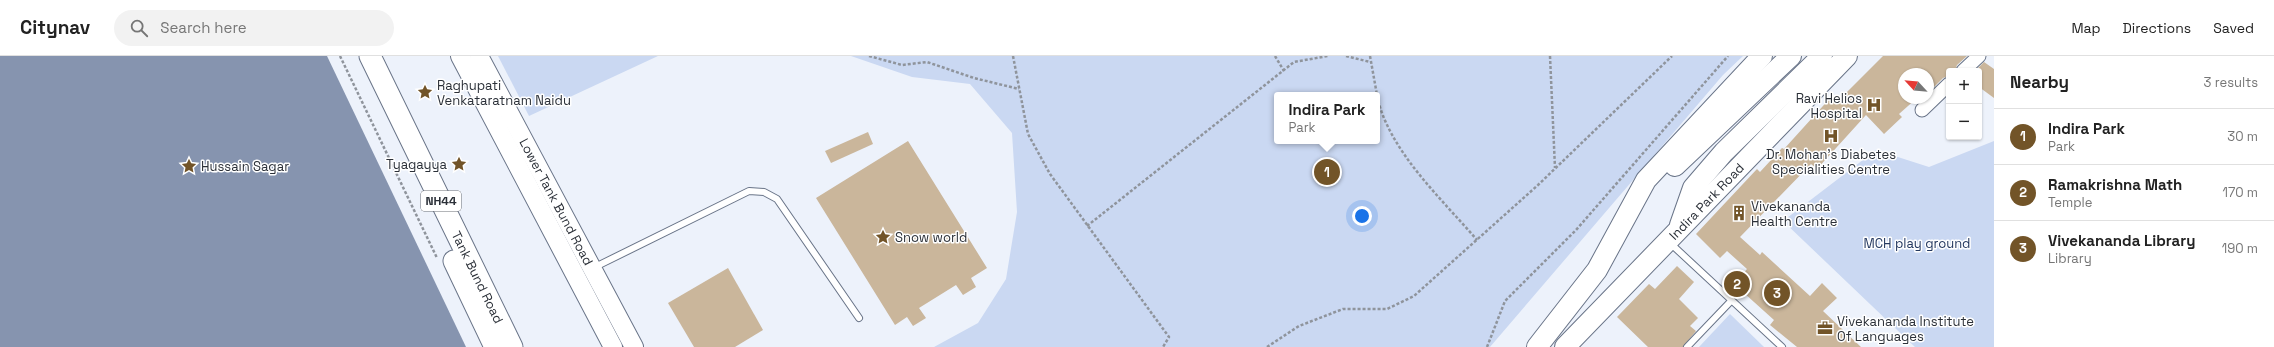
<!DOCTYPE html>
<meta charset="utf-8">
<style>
:root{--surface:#fff;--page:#f2f2f2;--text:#222;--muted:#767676;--line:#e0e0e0;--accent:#725428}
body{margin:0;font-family:"Space Grotesk",sans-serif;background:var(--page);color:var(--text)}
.controls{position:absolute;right:12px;top:12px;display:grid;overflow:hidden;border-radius:4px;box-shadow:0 1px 3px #0004}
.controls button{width:36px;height:36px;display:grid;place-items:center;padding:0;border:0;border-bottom:1px solid var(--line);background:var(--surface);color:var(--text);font:20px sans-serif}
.compass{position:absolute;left:1898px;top:12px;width:36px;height:36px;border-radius:50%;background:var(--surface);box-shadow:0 1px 3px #0004;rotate:296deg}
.you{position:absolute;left:1362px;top:160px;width:14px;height:14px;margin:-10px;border:3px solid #fff;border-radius:50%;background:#1a73e8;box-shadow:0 0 0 6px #1a73e833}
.badge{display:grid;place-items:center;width:26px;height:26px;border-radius:50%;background:var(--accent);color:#fff;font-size:13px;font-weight:700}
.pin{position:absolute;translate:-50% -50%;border:2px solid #fff;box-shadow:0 1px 4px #0006}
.popup{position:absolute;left:1274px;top:36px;width:106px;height:52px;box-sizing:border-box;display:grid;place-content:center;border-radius:4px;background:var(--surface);filter:drop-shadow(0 1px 3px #0005);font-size:13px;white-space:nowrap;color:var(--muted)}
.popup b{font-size:15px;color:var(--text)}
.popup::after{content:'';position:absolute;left:50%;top:100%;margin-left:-8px;border:8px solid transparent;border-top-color:var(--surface)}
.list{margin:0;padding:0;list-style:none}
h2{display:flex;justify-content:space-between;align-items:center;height:52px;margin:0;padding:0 16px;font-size:17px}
h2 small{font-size:13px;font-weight:400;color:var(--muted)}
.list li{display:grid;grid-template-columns:26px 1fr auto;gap:12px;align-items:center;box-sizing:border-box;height:56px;padding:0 16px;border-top:1px solid var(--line)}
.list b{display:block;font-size:15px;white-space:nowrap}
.list p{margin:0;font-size:13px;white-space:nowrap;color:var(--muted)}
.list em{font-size:13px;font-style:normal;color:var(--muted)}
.icon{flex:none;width:22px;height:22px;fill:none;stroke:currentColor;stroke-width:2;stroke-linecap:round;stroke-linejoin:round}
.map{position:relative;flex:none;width:1994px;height:291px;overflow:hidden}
header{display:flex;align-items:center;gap:24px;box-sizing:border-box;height:56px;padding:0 20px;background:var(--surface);border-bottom:1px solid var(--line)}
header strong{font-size:19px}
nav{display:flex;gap:22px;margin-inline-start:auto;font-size:14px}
.search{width:280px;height:36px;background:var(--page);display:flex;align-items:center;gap:10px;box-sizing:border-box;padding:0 14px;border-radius:22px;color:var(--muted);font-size:15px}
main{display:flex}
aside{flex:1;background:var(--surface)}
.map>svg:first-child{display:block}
.green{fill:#cad8f2;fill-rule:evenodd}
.water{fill:#8694af}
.building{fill:#cab69b}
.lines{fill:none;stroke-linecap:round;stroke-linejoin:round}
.service-casing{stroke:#697488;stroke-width:8}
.minor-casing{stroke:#697488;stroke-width:15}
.secondary-casing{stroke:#697488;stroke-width:20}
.primary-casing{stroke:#697488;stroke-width:22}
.trunk-casing{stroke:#697488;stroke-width:23}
.path{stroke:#8f949c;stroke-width:2.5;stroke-dasharray:3 2;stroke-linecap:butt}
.service{stroke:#fff;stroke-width:6}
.minor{stroke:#fff;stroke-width:13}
.secondary{stroke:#fff;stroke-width:18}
.primary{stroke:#fff;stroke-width:20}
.trunk{stroke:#fff;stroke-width:21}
.labels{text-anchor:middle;stroke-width:3;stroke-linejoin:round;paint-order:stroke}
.shield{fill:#fff;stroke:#6b6e74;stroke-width:1}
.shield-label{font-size:12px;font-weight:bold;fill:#2b3038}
.poi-label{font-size:13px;fill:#2b3038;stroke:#fff;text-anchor:start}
.street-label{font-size:13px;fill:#2b3038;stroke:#fff}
.park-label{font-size:13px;fill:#24385f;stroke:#fff}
</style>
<header>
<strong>Citynav</strong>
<div class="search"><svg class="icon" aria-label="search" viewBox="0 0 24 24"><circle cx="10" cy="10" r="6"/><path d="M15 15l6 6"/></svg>Search here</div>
<nav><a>Map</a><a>Directions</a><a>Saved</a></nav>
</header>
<main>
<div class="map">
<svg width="1994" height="291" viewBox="0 0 1994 291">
<rect width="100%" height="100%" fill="#edf2fb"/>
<g class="green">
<polygon points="498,0 658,0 529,60"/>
<path d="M851,0H1743L1723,19L1490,291H934L978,267L1006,223L1017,156L1012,77L970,28L912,21ZM1277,39H1377V85H1277Z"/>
<polygon points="1994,85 1994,291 1915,291 1783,165 1876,94 1929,111"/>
<polygon points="1730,258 1764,291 1699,291"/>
</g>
<polygon class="water" points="0,0 327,0 466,291 0,291"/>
<g class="building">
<polygon points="1883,0 1967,0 1957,9 1955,15 1949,15 1949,20 1943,22 1932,33 1928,30 1928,18 1904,18 1904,42 1917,42 1899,58 1902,61 1884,78 1866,59 1817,113 1811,108 1740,181 1760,199 1762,196 1810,240 1822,227 1837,242 1823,255 1861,291 1797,291 1770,269 1774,264 1734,228 1747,213 1727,195 1720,202 1696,178 1757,113 1760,116 1782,92 1784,93 1832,40 1838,45"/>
<polygon points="1984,6 1994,13 1994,42 1979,31 1979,15 1975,15"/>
<polygon points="868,76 873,88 831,107 825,95"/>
<polygon points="908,85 987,212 971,222 976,231 963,239 956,229 919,252 926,262 913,270 907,261 895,269 816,142"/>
<polygon points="1677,210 1694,226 1679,243 1698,262 1690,270 1696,275 1683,291 1648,291 1617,261 1649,228 1655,233"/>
<polygon points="728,212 763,274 735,291 694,291 668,247"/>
</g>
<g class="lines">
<g class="service-casing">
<g id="service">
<polyline points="1670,187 1782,291"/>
<polyline points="593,212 749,135 764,136 777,143 859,262"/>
<polyline points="1687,291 1731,245"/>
</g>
</g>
<g class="minor-casing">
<g id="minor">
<polyline points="1963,15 1979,0"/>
<polyline points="1922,54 1949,28"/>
</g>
</g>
<g class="secondary-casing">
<g id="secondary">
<polyline points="460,0 613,291"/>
<path id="s1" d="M479,0L634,291"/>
</g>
</g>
<g class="primary-casing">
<g id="primary">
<polyline points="1675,110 1791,0"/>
<polyline points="1680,169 1693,132 1724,96 1822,0"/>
<polyline points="1537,291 1597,214 1646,124 1762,0"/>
<path id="s2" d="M1565,291L1847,0"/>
</g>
</g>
<g class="trunk-casing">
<g id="trunk">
<path id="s3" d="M370,0L512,291"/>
<polyline points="454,205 495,291"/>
</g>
</g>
<g class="path">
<polyline points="340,0 437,202"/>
<polyline points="869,0 902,9 927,6 974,22 1019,33"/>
<polyline points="1013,0 1028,78 1050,118 1169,281 1163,291"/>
<polyline points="1275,0 1284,15"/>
<polyline points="1346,0 1370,6"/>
<polyline points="1370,0 1377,39"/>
<polyline points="1550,0 1555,112"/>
<path d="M1377,40C1389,95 1441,142 1477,184"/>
<polyline points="1087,170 1294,6 1328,0"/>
<polyline points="1267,291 1299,270 1343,253 1387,253 1414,240 1538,129 1672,0"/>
<polyline points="1487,291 1505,245 1576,174 1728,0"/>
</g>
<use href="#service" class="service"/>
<use href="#minor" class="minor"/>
<use href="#secondary" class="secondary"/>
<use href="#primary" class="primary"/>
<use href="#trunk" class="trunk"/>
</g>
<defs>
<g id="sight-bare" transform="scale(1.2)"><path d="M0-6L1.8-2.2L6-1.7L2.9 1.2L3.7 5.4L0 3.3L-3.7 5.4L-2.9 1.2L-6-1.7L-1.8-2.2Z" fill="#725428" stroke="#fff" stroke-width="2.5" paint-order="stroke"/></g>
<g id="hospital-bare" transform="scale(1.2)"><path d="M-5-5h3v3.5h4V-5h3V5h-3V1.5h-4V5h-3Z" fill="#725428" stroke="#fff" stroke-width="2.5" paint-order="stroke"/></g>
<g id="building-bare" transform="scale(1.2)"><path d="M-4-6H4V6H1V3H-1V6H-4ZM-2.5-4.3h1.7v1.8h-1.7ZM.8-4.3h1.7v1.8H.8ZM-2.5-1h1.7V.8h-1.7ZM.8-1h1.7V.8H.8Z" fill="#725428" stroke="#fff" stroke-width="2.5" paint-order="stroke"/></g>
<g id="office-bare" transform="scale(1.2)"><path d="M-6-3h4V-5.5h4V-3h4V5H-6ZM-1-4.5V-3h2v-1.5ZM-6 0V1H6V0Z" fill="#725428" stroke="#fff" stroke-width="2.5" paint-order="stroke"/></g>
</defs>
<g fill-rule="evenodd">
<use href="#sight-bare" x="425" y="36"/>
<use href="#hospital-bare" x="1874" y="49"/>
<use href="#hospital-bare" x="1831" y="80"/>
<use href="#sight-bare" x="459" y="108"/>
<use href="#sight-bare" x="189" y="110"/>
<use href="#building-bare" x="1739" y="157"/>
<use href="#sight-bare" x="883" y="181"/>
<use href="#office-bare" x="1825" y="272"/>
</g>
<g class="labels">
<rect class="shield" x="421" y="135" width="40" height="20" rx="3"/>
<g class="shield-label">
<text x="441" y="149">NH44</text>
</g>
<g class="poi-label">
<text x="437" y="34">Raghupati<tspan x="437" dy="15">Venkataratnam Naidu</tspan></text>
<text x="1862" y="47" text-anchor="end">Ravi Helios<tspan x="1862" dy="15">Hospital</tspan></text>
<text x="1831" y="103" text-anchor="middle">Dr. Mohan's Diabetes<tspan x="1831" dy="15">Specialities Centre</tspan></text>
<text x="447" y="113" text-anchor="end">Tyagayya</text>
<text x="201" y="115">Hussain Sagar</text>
<text x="1751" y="155">Vivekananda<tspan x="1751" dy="15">Health Centre</tspan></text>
<text x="895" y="186">Snow world</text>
<text x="1837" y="270">Vivekananda Institute<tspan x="1837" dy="15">Of Languages</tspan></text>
</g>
<g class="street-label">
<text dy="5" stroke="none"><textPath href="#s1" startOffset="165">Lower Tank Bund Road</textPath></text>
<text dy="5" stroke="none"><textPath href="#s2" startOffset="203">Indira Park Road</textPath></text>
<text dy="5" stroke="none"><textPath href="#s3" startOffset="246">Tank Bund Road</textPath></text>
</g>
<g class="park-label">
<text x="1917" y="192">MCH play ground</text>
</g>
</g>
</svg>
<div class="controls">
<button>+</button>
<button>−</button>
</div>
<svg class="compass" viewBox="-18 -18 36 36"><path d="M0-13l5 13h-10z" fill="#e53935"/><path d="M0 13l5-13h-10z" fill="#767676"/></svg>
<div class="you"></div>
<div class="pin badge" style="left:1327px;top:116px">1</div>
<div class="popup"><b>Indira Park</b>Park</div>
<div class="pin badge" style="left:1737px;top:228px">2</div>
<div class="pin badge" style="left:1777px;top:237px">3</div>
</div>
<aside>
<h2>Nearby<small>3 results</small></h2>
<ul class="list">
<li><span class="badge">1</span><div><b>Indira Park</b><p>Park</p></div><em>30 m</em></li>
<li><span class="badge">2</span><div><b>Ramakrishna Math</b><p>Temple</p></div><em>170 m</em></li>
<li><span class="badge">3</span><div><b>Vivekananda Library</b><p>Library</p></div><em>190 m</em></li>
</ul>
</aside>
</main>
